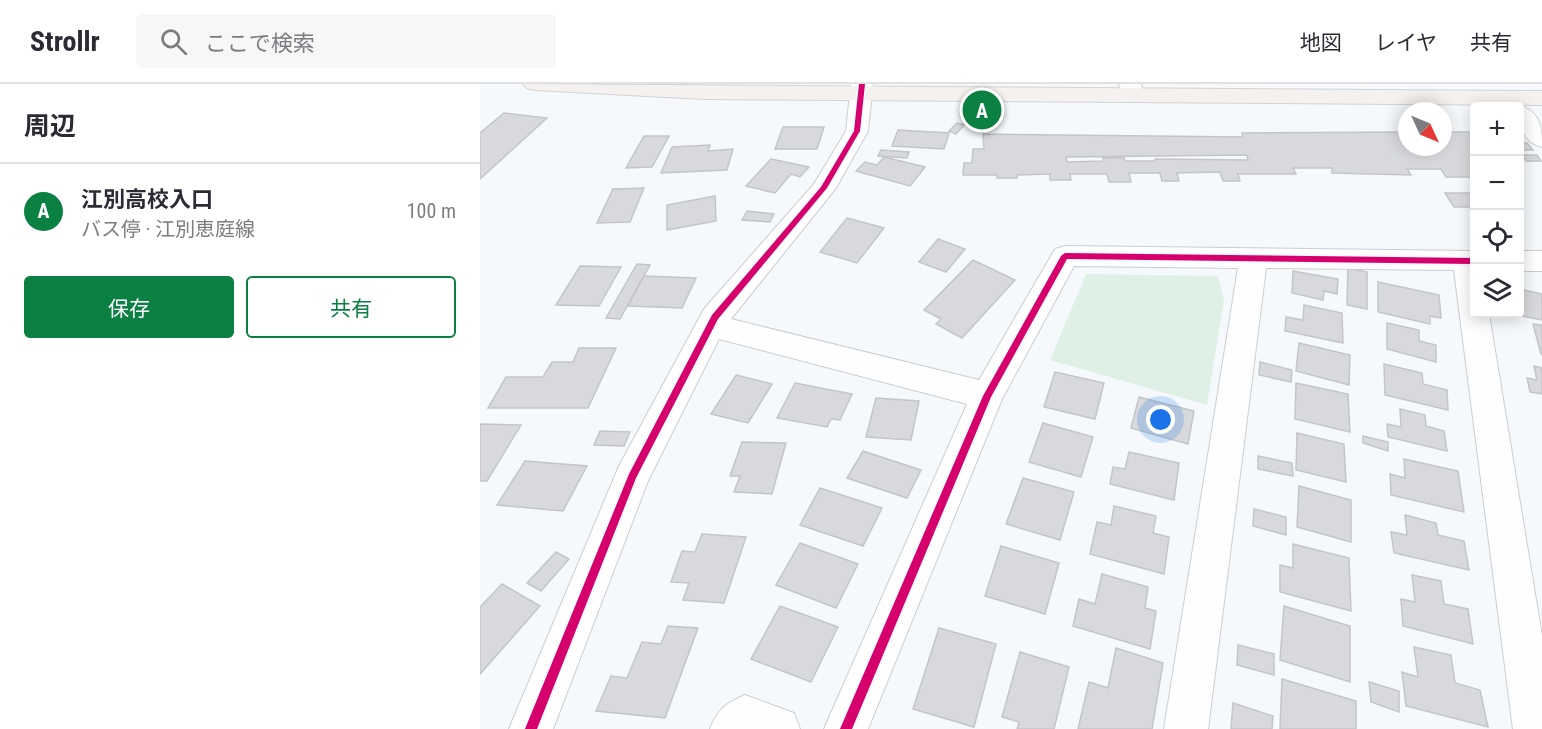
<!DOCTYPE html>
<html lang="ja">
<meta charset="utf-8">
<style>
:root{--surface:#fff;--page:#f7f7f7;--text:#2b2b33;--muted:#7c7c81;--line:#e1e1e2;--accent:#0b8043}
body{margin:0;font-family:"Roboto Condensed","Noto Sans JP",sans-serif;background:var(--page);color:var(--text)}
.controls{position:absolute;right:18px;top:18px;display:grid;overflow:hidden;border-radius:6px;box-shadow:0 3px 15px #0003}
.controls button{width:54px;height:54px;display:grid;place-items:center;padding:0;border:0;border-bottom:2px solid var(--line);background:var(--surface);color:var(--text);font:30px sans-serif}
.compass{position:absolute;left:918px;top:18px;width:54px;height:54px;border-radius:50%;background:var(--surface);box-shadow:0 3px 15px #0003;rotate:134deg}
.you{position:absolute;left:681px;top:336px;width:21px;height:21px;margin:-15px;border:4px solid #fff;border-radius:50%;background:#1a73e8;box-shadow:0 0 0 9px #1a73e833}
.badge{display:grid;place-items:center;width:39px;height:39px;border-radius:50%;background:var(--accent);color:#fff;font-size:20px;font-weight:700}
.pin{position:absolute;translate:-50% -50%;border:3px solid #fff;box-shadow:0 2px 6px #0006}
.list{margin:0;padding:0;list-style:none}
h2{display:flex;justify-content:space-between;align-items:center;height:78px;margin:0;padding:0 24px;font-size:26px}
h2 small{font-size:20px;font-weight:400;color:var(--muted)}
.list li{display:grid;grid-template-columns:39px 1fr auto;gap:18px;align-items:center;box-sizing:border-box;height:96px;padding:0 24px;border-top:2px solid var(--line)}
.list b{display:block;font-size:22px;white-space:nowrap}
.list p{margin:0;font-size:20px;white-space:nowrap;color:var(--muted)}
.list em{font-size:20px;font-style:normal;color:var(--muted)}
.actions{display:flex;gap:12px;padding:18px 24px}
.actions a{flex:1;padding:14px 0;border:2px solid var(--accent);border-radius:6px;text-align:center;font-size:21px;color:var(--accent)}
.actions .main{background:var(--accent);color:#fff}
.icon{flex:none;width:33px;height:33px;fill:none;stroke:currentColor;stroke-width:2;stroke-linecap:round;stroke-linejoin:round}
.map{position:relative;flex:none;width:1062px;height:645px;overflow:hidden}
header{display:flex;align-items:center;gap:36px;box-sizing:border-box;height:84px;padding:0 30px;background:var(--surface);border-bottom:2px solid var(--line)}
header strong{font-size:28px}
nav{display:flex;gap:33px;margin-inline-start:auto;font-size:21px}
.search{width:420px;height:54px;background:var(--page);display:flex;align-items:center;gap:15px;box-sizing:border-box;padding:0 21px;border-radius:6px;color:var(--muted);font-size:22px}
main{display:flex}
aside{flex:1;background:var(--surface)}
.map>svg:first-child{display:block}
.green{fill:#dff0e6}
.building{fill:#d7d9dc;stroke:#c4c5c8;stroke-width:1.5;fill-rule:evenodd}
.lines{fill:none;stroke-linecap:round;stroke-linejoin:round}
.minor-casing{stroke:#cbced0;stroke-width:2}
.major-casing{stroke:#d2d4d6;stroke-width:2}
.minor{fill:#fefeff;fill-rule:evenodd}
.major{fill:#f4f1ee;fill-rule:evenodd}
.cycleway-casing{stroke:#f3f9ff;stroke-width:4}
.cycleway{fill:#d6006c;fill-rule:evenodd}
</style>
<header>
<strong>Strollr</strong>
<div class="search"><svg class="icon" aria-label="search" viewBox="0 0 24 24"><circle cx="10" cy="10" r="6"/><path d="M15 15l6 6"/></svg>ここで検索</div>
<nav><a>地図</a><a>レイヤ</a><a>共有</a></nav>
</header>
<main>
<aside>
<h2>周辺<small></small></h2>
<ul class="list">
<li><span class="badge">A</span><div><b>江別高校入口</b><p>バス停 · 江別恵庭線</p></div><em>100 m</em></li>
</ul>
<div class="actions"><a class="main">保存</a><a>共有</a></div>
</aside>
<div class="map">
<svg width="1062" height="645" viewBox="0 0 1062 645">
<rect width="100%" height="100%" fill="#f6f9fc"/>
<polygon class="green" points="606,190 738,192 744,216 727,321 570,276"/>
<g class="building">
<polygon points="24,29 67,34 0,95 0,49"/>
<polygon points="477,39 484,41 476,50 469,47"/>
<polygon points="303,43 344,43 337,65 295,65"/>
<polygon points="418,46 469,49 464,65 412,62"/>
<path d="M927,48V63H963V48H994V93H966L961,85H927L931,91L852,89V84H813L816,90H758L760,97H743L740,88L697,89L699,97H682L680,89H649L651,98H629L627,90H590L591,96H570V90L537,91V94H517V91H483L484,79H492L493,65H504L503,50L763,53L762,49ZM767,71L768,76L675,75V77H645L644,74H623L624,77L587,78L586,73Z"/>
<polygon points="164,52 189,52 172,83 146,84"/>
<polygon points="1040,59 1047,59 1053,66 1040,66"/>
<polygon points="230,61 228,67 253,65 247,86 181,89 192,63"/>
<polygon points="401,66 429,68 427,74 398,72"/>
<polygon points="1041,71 1057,71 1061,77 1046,77"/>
<polygon points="404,73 445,83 430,102 376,87 385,78 397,81"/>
<polygon points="291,75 329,83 320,93 311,90 295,109 266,102"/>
<polygon points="164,104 150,138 117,139 133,105"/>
<polygon points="965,109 994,109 994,123 974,123"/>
<polygon points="235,112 236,137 187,146 187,121"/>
<polygon points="267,127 294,130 290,138 262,136"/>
<polygon points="367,134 404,144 377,179 340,168"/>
<polygon points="458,155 485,165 466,188 439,178"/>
<polygon points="493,176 535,196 482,254 456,240 461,235 444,226"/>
<polygon points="157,180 170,181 140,235 126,234"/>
<polygon points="100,182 141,183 119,222 76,221"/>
<polygon points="868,184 887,188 887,225 867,221"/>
<polygon points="813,187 858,195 857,210 844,207 843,216 812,209"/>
<polygon points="164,192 216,194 202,224 148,222"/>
<polygon points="898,198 959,211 961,234 950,232 950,240 898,228"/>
<polygon points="1040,205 1062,210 1062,236 1032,230 1040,230"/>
<polygon points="824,221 862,229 863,259 805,247 806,233 823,236"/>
<polygon points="907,239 939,246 939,257 956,261 956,278 907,265"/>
<polygon points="1053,240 1062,241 1062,271 1061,270"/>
<polygon points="819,259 870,271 869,301 816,287"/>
<polygon points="99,264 136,264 108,324 8,324 26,293 63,293 72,278 93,278"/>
<polygon points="780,278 812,286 811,298 779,291"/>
<polygon points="904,280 942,289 943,300 967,306 968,326 905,311"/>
<polygon points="1054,282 1062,284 1062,310 1050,308 1047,294 1057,296"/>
<polygon points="575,288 624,299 615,335 564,323"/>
<polygon points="256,291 292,300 268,339 231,330"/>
<polygon points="315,299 372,310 360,336 351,335 347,343 297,334"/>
<polygon points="816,299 868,310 870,348 815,335"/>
<polygon points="659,313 714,327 708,360 651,344"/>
<polygon points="396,314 439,317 431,356 386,353"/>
<polygon points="920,325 945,331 946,342 964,347 967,367 908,353 907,340 921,343"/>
<polygon points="563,339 613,353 601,393 549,378"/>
<polygon points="0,340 41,341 7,397 0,397"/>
<polygon points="120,347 150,348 144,362 114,361"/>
<polygon points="817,349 864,360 866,398 816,386"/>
<polygon points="883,352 908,358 908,367 883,359"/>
<polygon points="262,358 306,359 292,410 254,408 260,392 250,392"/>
<polygon points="383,367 441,386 427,414 367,394"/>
<polygon points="649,368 699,379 694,416 630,400 633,383 645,385"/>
<polygon points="778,372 812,379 813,392 778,385"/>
<polygon points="924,375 978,387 984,428 911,411 910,390 925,394"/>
<polygon points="45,377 107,382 83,427 17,421"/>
<polygon points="543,394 594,408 580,456 526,440"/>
<polygon points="819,402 871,416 871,458 817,443"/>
<polygon points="340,404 402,424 383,462 320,441"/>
<polygon points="634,422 676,432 673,449 689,453 684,490 610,470 617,438 631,441"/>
<polygon points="774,425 806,433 806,451 773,442"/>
<polygon points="925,431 956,439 958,451 984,457 989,486 914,469 911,448 927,451"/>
<polygon points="222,450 266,453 244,519 203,516 209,499 191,498 202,467 215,468"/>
<polygon points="320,459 378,480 356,524 296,501"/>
<polygon points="813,460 869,474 871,527 800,508 800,481 813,484"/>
<polygon points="521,462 579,479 565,530 505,512"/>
<polygon points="76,468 89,475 61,507 47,499"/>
<polygon points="622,490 668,503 665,524 676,527 670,565 593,542 599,515 615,520"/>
<polygon points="932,491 961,497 964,520 988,525 993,560 923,542 921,515 935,518"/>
<polygon points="22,500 60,522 0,590 0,523"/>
<polygon points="300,522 358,543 331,598 271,575"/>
<polygon points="804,522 870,542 870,598 800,576"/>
<polygon points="188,542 218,544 185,634 116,627 131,592 147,594 162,558 181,560"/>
<polygon points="459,544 516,560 494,643 433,625"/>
<polygon points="758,561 794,570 794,591 757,581"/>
<polygon points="934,563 971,571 975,599 1000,606 1008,643 926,622 922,588 938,593"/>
<polygon points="636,564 683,579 672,645 598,645 609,598 628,604"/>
<polygon points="540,568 589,583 574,645 537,645 539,638 522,633"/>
<polygon points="802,595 876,617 876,645 800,645"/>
<polygon points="889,598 919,607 919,628 891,618"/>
<polygon points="753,619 793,632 792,645 751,645"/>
</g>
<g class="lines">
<g class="minor-casing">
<g id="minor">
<polygon points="371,0 393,0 388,47 356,104 251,235 499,296 575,165 585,162 994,167 994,230 1009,230 1062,552 1062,645 1033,645 974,186 786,184 728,645 684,645 758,184 594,182 522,315 388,645 344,645 487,320 239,255 168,397 73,645 29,645 139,382 224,225 334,100 366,47"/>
<polygon points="639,0 661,0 664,12 661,17 653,18 645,17"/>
<path d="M1039,22H1040C1061,28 1062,45 1062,63C1041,58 1040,40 1039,22Z"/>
<rect x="1040" y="167" width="22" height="20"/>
<path d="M265,611L314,629L320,645H230C237,626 246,619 265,611Z"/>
</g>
</g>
<g class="major-casing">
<polygon id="major" points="43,0 1062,7 1062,21 223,15 54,6 47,4"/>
</g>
<use href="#minor" class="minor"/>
<use href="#major" class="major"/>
<g class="cycleway-casing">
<g id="cycleway">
<polygon points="379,0 385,0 380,47 347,104 238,235 156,394 57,645 45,645 149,390 232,231 341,103 374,47"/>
<polygon points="585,169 994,174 994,180 587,175 511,313 372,645 360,645 503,312 581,172"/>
</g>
</g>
<use href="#cycleway" class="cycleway"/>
</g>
</svg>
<div class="controls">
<button>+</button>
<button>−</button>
<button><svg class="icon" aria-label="locate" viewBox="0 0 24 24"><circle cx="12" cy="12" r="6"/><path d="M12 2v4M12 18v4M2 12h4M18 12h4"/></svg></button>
<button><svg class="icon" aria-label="layers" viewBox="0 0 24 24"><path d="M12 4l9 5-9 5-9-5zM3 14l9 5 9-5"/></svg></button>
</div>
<svg class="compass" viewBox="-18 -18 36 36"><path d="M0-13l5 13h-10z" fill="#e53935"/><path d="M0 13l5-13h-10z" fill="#7c7c81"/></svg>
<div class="you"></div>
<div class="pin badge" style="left:502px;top:26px">A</div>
</div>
</main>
